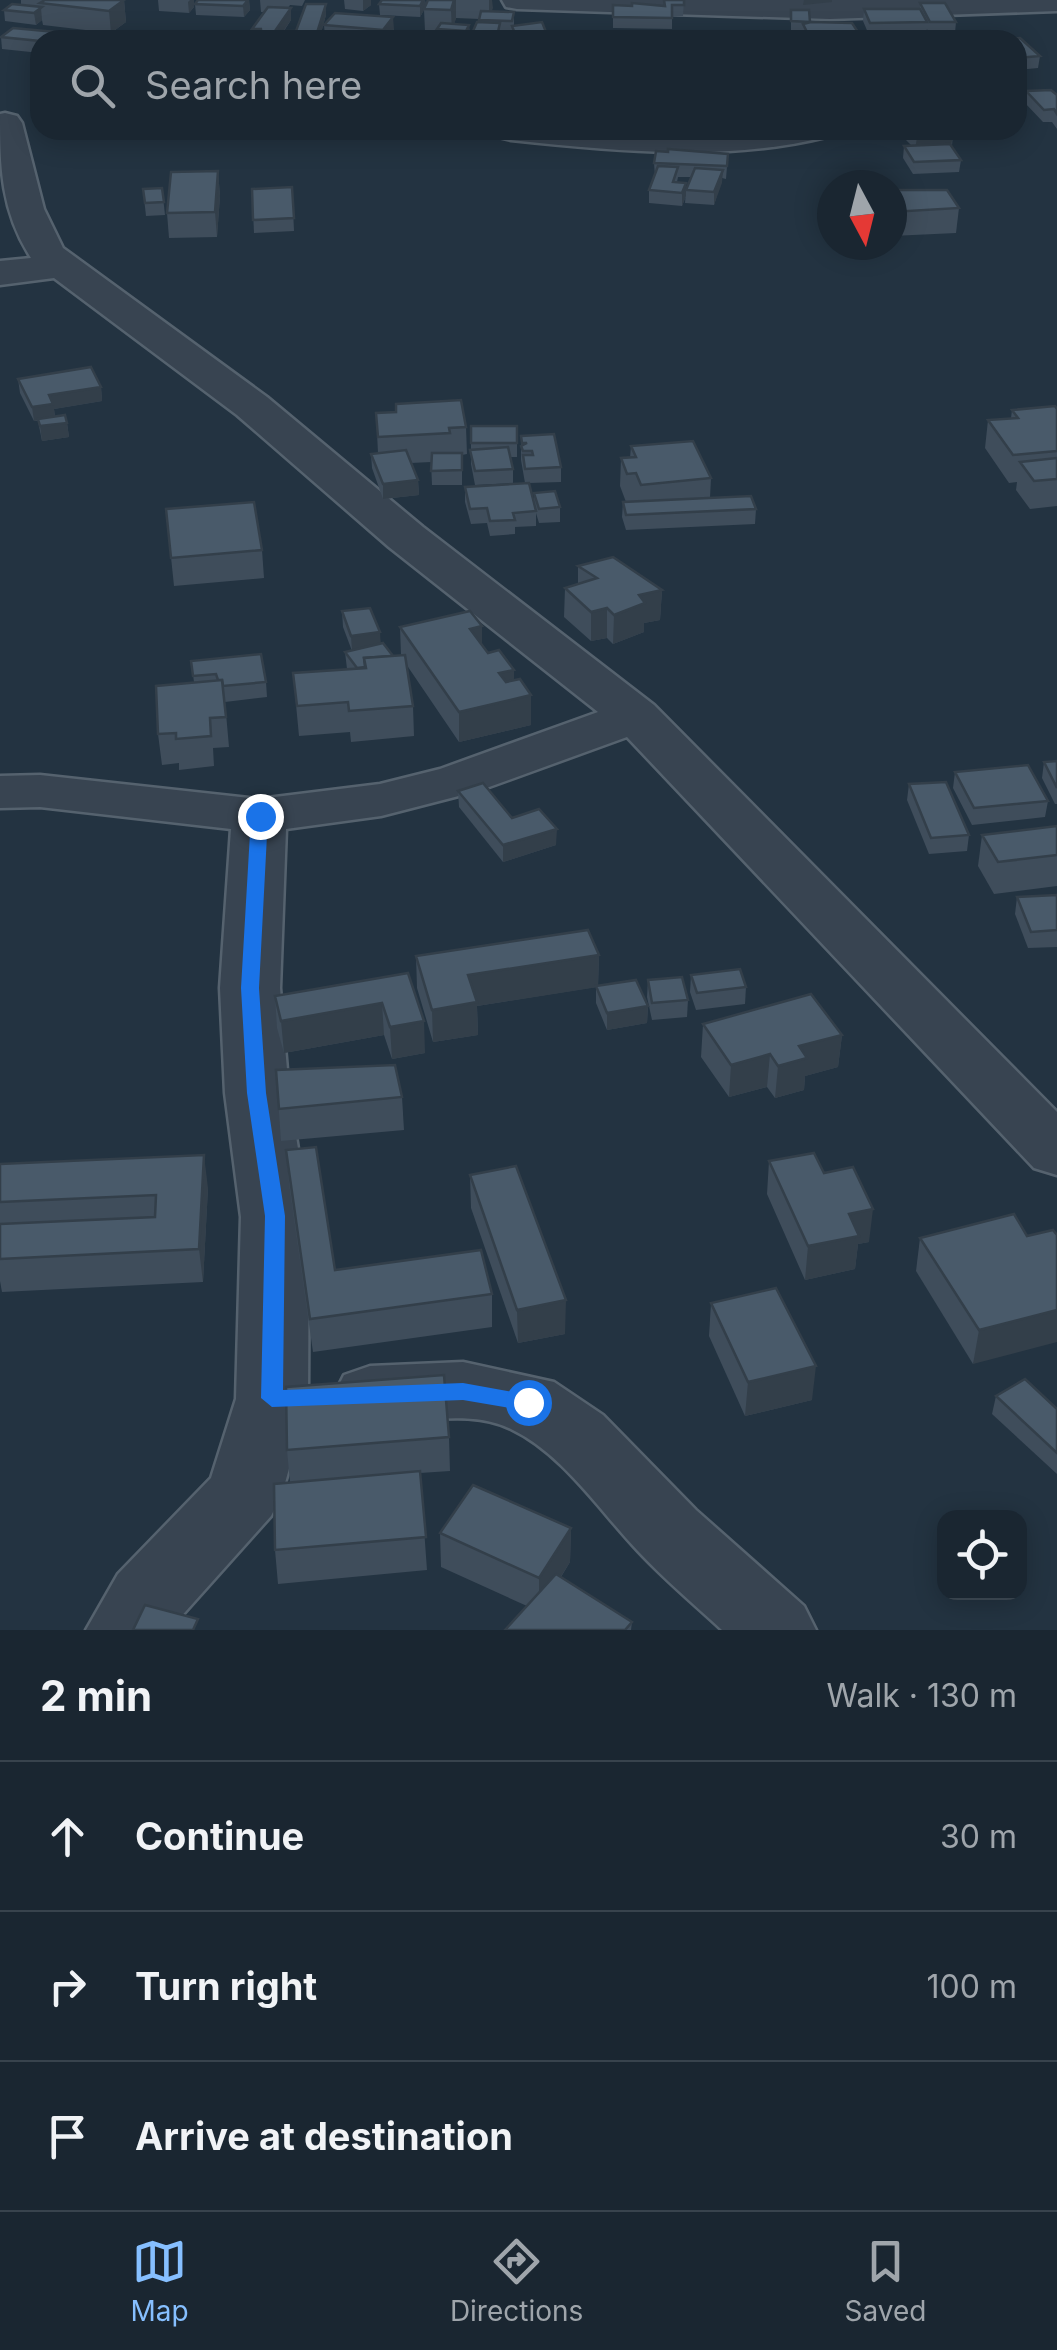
<!DOCTYPE html>
<meta charset="utf-8">
<style>
:root{--surface:#1a2631;--page:#27323d;--text:#f1f3f6;--muted:#9fa5ab;--line:#38434d;--accent:#86bfff}
body{margin:0;font-family:Inter,sans-serif;background:var(--page);color:var(--text)}
.controls{position:absolute;right:30px;bottom:30px;display:grid;overflow:hidden;border-radius:20px;box-shadow:0 5px 25px #0003}
.controls button{width:90px;height:90px;display:grid;place-items:center;padding:0;border:0;border-bottom:2px solid var(--line);background:var(--surface);color:var(--text);font:50px sans-serif}
.compass{position:absolute;left:817px;top:170px;width:90px;height:90px;border-radius:50%;background:var(--surface);box-shadow:0 5px 25px #0003;rotate:173deg}
.stop{position:absolute;width:30px;height:30px;margin:-22px;border:8px solid #1a73e8;border-radius:50%;background:#fff}
.stop.end{background:#1a73e8;border-color:#fff;box-shadow:0 2px 10px #0008}
.list{margin:0;padding:0;list-style:none}
h2{display:flex;justify-content:space-between;align-items:center;height:130px;margin:0;padding:0 40px;font-size:42px}
h2 small{font-size:32px;font-weight:400;color:var(--muted)}
.list li{display:grid;grid-template-columns:65px 1fr auto;gap:30px;align-items:center;box-sizing:border-box;height:150px;padding:0 40px;border-top:2px solid var(--line)}
.list b{display:block;font-size:38px;white-space:nowrap}
.list em{font-size:32px;font-style:normal;color:var(--muted)}
.icon{flex:none;width:55px;height:55px;fill:none;stroke:currentColor;stroke-width:2;stroke-linecap:round;stroke-linejoin:round}
.map{position:relative;flex:none;width:1057px;height:1630px;overflow:hidden}
.search{position:absolute;background:var(--surface);box-shadow:0 5px 25px #0003;left:30px;right:30px;top:30px;height:110px;display:flex;align-items:center;gap:25px;box-sizing:border-box;padding:0 35px;border-radius:30px;color:var(--muted);font-size:38px}
.sheet{height:580px;background:var(--surface)}
nav{display:flex;justify-content:space-around;align-items:center;box-sizing:border-box;height:140px;border-top:2px solid var(--line);background:var(--surface);font-size:28px;color:var(--muted)}
nav a{display:grid;justify-items:center;gap:5px}
nav .on{color:var(--accent)}
.map>svg:first-child{display:block}
.lines{fill:none;stroke-linecap:round;stroke-linejoin:round}
.minor-casing{stroke:#55626e;stroke-width:5}
.minor{fill:#384451;fill-rule:evenodd}
.wall{fill:#3f4d5b}
.shaded-wall{fill:#333f4a}
.building{fill:#495a6a;stroke:#333f4a;stroke-width:2.5}
.route{fill:#1a73e8}
</style>
<div class="map">
<svg width="1057" height="1630" viewBox="0 0 1057 1630">
<rect width="100%" height="100%" fill="#233341"/>
<g class="lines">
<g class="minor-casing">
<g id="minor">
<polygon points="502,0 1057,0 1057,11 830,19 517,9 506,7"/>
<path d="M5,113L17,116L22,123L44,209L63,248L267,397L423,527L654,705L1057,1112V1175L1034,1168L627,737L478,791L381,816L286,829L280,988L289,1093L309,1217L308,1399L282,1494L271,1516L169,1630H86L118,1574L211,1478L236,1399L241,1217L225,1093L220,988L231,829L40,807L0,808V776L40,775L259,799L380,784L440,769L598,712L389,547L237,415L54,278L0,285V261L31,258C1,211 0,167 0,114Z"/>
<path d="M494,130H831L826,137C725,162 613,151 511,140L499,137Z"/>
<path d="M463,1362L554,1382L603,1415L696,1510L804,1606L816,1630H722C694,1604 664,1579 638,1551C600,1511 562,1453 511,1429C460,1404 397,1433 344,1415L334,1395L344,1375L370,1366Z"/>
</g>
</g>
<use href="#minor" class="minor"/>
</g>
<g class="wall">
<polygon points="21,0 124,0 126,22 111,33 43,25 42,20 36,25 5,21 4,10 21,5"/>
<polygon points="158,0 194,0 194,7 189,13 159,11"/>
<polygon points="249,0 250,10 244,17 196,15 195,4"/>
<polygon points="260,0 305,0 302,6 290,5 288,8 291,8 291,20 284,31 296,31 326,4 326,15 319,40 252,40 252,29 264,12 261,12"/>
<polygon points="344,0 371,0 371,5 363,11 345,9"/>
<polygon points="382,0 425,0 426,5 428,0 492,0 492,12 514,12 514,26 546,32 546,40 508,40 513,39 512,32 501,32 499,40 469,40 479,19 456,18 454,24 469,25 470,36 467,40 437,40 437,31 425,31 424,10 420,17 380,15 379,4"/>
<polygon points="664,0 684,0 683,16 672,16 672,29 613,28 613,5 664,6"/>
<polygon points="920,3 956,22 955,33 929,34 927,29 926,33 869,35 863,21 864,9 920,9"/>
<polygon points="791,10 810,23 858,32 858,35 867,40 785,40 786,37 802,36 802,33 791,33"/>
<polygon points="324,25 394,29 385,40 368,40 325,37"/>
<polygon points="1,37 40,40 40,53 2,49"/>
<polygon points="1017,40 1040,56 1038,68 1017,70"/>
<polygon points="1026,91 1057,95 1057,129 1052,122 1043,122 1025,103"/>
<polygon points="903,130 949,130 953,134 952,146 961,160 959,172 913,174 903,158 904,146 912,146 906,140 907,135"/>
<polygon points="728,154 726,179 722,178 714,205 685,203 686,190 691,177 678,177 677,182 686,183 686,196 682,206 649,203 649,190 655,176 654,163"/>
<polygon points="218,171 220,196 217,237 169,238 167,213"/>
<polygon points="292,187 294,231 254,233 252,189"/>
<polygon points="162,188 165,215 146,216 143,189"/>
<polygon points="892,190 959,208 956,233 892,236"/>
<polygon points="18,379 101,387 102,401 54,409 55,417 67,423 69,437 42,441 38,421 34,421 20,393"/>
<polygon points="1057,409 1057,506 1030,509 1016,490 1017,482 1009,483 985,448 988,420 1011,418 1012,410"/>
<polygon points="376,413 466,427 467,454 462,455 462,485 432,485 431,462 411,463 418,480 419,495 383,499 372,468 371,454 378,453"/>
<polygon points="471,426 517,426 517,457 510,457 513,469 513,483 475,485 471,464"/>
<polygon points="521,436 561,467 561,482 529,483 534,504 534,493 560,507 560,522 539,523 536,513 536,526 515,527 515,534 490,536 487,523 471,524 465,502 465,487 525,483 521,460"/>
<polygon points="631,446 711,478 710,498 756,509 755,524 626,530 622,517 623,502 636,502 626,502 620,486 621,458 630,458"/>
<polygon points="166,509 262,550 264,578 174,586"/>
<polygon points="578,566 662,590 660,620 644,623 644,632 613,644 607,638 591,641 564,617 565,588 578,584"/>
<polygon points="342,611 393,656 401,655 400,627 482,626 482,644 488,653 514,670 514,680 531,695 531,725 459,742 406,664 413,706 414,736 351,742 350,732 299,736 293,673 347,669 345,652 352,651 343,627"/>
<polygon points="191,661 266,682 267,697 225,702 229,747 213,748 214,766 179,770 179,763 162,765 158,734 194,682"/>
<polygon points="1057,761 1057,804 1055,804 1042,778 1044,762"/>
<polygon points="955,772 1048,801 1045,817 972,825 953,788"/>
<polygon points="909,784 969,835 967,851 929,854 907,800"/>
<polygon points="458,791 512,818 556,845 503,862 459,807"/>
<polygon points="1057,826 1057,886 994,894 978,866 982,835"/>
<polygon points="1057,895 1057,947 1028,948 1015,914 1017,897"/>
<polygon points="599,955 598,986 648,1006 647,1023 607,1030 596,1003 596,987 477,1006 478,1035 433,1042 417,988 416,956"/>
<polygon points="408,973 425,1053 392,1059 384,1035 284,1053 277,1028 275,996"/>
<polygon points="691,975 746,987 745,1004 696,1010 690,992"/>
<polygon points="648,980 688,1000 687,1017 652,1020 647,997"/>
<polygon points="703,1024 842,1035 838,1067 805,1076 804,1090 775,1098 767,1087 729,1097 701,1057"/>
<polygon points="276,1070 402,1097 404,1130 281,1141"/>
<polygon points="286,1150 335,1270 492,1294 492,1327 313,1352 289,1183"/>
<polygon points="769,1161 824,1173 869,1242 858,1244 855,1269 805,1280 767,1194"/>
<polygon points="0,1164 208,1188 203,1282 2,1292 0,1281"/>
<polygon points="470,1175 565,1334 518,1343 471,1208"/>
<polygon points="1027,1236 973,1364 916,1271 920,1238"/>
<polygon points="711,1303 812,1400 745,1416 709,1336"/>
<polygon points="996,1396 1057,1409 1057,1474 992,1414"/>
<polygon points="449,1437 450,1471 420,1473 427,1570 278,1584 275,1550 290,1483 287,1450"/>
<polygon points="571,1528 570,1562 561,1577 632,1622 631,1630 505,1630 527,1606 441,1567 440,1533"/>
</g>
<g class="shaded-wall">
<polygon points="124,0 126,22 111,33 109,11"/>
<polygon points="190,0 194,0 194,7 189,13 188,2"/>
<polygon points="248,0 249,0 250,10 244,17 243,6"/>
<polygon points="363,0 371,0 371,5 363,11"/>
<polygon points="423,0 425,0 426,7 420,17 420,6"/>
<polygon points="454,0 456,0 456,18 452,32 451,10"/>
<polygon points="489,0 492,0 493,8 489,19"/>
<polygon points="804,0 832,0 832,2 803,5"/>
<polygon points="326,4 326,15 319,40 315,40"/>
<polygon points="41,8 42,20 36,25 34,13"/>
<polygon points="291,8 291,20 277,40 275,31"/>
<polygon points="393,17 394,29 383,40 383,30"/>
<polygon points="469,25 470,36 466,40 466,31"/>
<polygon points="953,134 951,146 915,150 917,137"/>
<polygon points="723,170 722,183 714,205 714,192"/>
<polygon points="218,171 220,196 217,237 215,212"/>
<polygon points="686,183 686,196 682,206 682,193"/>
<polygon points="101,387 102,401 54,409 55,418 34,421 32,407 49,395"/>
<polygon points="67,423 69,437 42,441 40,426"/>
<polygon points="418,480 419,495 383,499 383,484"/>
<polygon points="662,590 660,620 644,623 644,632 613,644 614,615 639,595"/>
<polygon points="607,608 607,638 591,641 591,612"/>
<polygon points="482,626 482,656 470,629"/>
<polygon points="380,632 381,647 352,651 351,636"/>
<polygon points="514,670 514,699 531,695 531,725 459,742 459,712 499,673"/>
<polygon points="557,829 556,845 503,862 503,845"/>
<polygon points="599,955 598,987 477,1006 478,1035 433,1042 432,1010 468,975"/>
<polygon points="382,1003 384,1035 284,1053 281,1021"/>
<polygon points="648,1006 647,1023 607,1030 607,1013"/>
<polygon points="424,1021 425,1053 392,1059 390,1027"/>
<polygon points="842,1035 838,1067 805,1076 804,1090 775,1098 778,1066 799,1046"/>
<polygon points="770,1054 767,1087 729,1097 731,1065"/>
<polygon points="204,1155 208,1188 203,1282 199,1249"/>
<polygon points="873,1209 869,1242 858,1244 855,1269 805,1280 808,1246 849,1214"/>
<polygon points="566,1300 565,1334 518,1343 517,1310"/>
<polygon points="1057,1310 1057,1342 973,1364 979,1330"/>
<polygon points="816,1366 812,1400 745,1416 748,1382"/>
<polygon points="571,1528 570,1562 539,1611 539,1578"/>
</g>
<g class="building">
<polygon points="45,0 124,0 109,11 40,3"/>
<polygon points="198,0 248,0 243,6 195,4"/>
<polygon points="382,0 423,0 420,6 379,4"/>
<polygon points="428,0 454,0 451,10 424,9"/>
<polygon points="664,0 684,0 684,5 672,5 672,18 613,17 613,5 632,6 632,3 665,6"/>
<polygon points="920,3 945,3 956,22 930,22"/>
<polygon points="12,4 42,7 34,13 4,10"/>
<polygon points="306,4 326,4 315,39 252,40 253,31 262,29 252,29 268,7 291,8 275,31 296,31"/>
<polygon points="864,9 920,9 927,22 870,23"/>
<polygon points="791,10 809,10 810,22 791,21"/>
<polygon points="481,11 514,12 512,21 479,20"/>
<polygon points="335,13 393,17 383,30 324,25"/>
<polygon points="477,22 500,23 497,36 489,36 488,40 469,40"/>
<polygon points="542,22 546,32 536,32 543,40 509,40 517,39 512,26"/>
<polygon points="811,22 852,23 858,32 808,34 803,24"/>
<polygon points="441,23 469,25 466,31 437,29"/>
<polygon points="13,28 99,36 94,40 40,41 1,37"/>
<polygon points="864,34 867,40 843,40 840,36"/>
<polygon points="753,35 755,40 729,40 728,36"/>
<polygon points="804,36 806,40 787,40 786,37"/>
<polygon points="1020,38 1040,56 1017,58 1017,40 988,40"/>
<polygon points="1051,90 1057,95 1057,114 1054,109 1044,110 1026,91"/>
<polygon points="910,130 949,130 953,134 917,137"/>
<polygon points="950,144 961,160 914,162 904,146"/>
<polygon points="668,149 728,154 727,166 654,163 656,151 668,152"/>
<polygon points="658,166 678,167 673,182 686,183 682,193 649,190"/>
<polygon points="695,168 723,170 714,192 686,190"/>
<polygon points="218,171 215,212 167,213 171,172"/>
<polygon points="292,187 294,218 253,220 252,189"/>
<polygon points="162,188 164,202 145,203 143,189"/>
<polygon points="892,190 947,190 959,208 892,212"/>
<polygon points="91,367 101,387 49,395 53,404 32,407 18,379"/>
<polygon points="461,400 466,427 449,428 450,433 378,437 376,413 396,412 396,404"/>
<polygon points="1055,406 1057,409 1057,451 1013,455 988,420 1018,418 1012,410"/>
<polygon points="65,415 67,423 40,426 38,419"/>
<rect x="471" y="426" width="46" height="17"/>
<polygon points="554,434 561,467 525,469 523,455 533,455 532,451 523,451 521,446 527,443 522,443 521,436"/>
<polygon points="693,441 711,478 641,485 636,473 627,474 621,458 636,457 631,446"/>
<polygon points="508,447 513,469 475,471 470,450"/>
<polygon points="406,450 418,480 383,484 371,454"/>
<polygon points="432,453 462,453 462,470 431,471"/>
<polygon points="1057,458 1057,479 1034,481 1020,462"/>
<polygon points="529,483 536,511 513,513 515,520 490,521 487,508 470,509 465,487"/>
<polygon points="555,491 560,507 539,509 534,493"/>
<polygon points="751,496 756,509 626,515 623,502"/>
<polygon points="254,502 262,550 171,558 166,509"/>
<polygon points="613,557 662,590 639,595 645,603 614,615 607,608 591,612 565,588 597,578 578,566"/>
<polygon points="370,608 380,632 351,636 342,611"/>
<polygon points="470,611 482,626 470,629 488,653 499,650 514,670 499,673 506,682 520,679 531,695 459,712 400,627"/>
<polygon points="383,643 393,656 364,658 365,667 357,668 345,652"/>
<polygon points="261,654 266,682 223,686 222,680 218,680 216,674 193,676 191,661"/>
<polygon points="405,655 413,706 349,711 348,702 297,706 293,673 366,668 364,658"/>
<polygon points="222,680 226,717 210,718 211,736 176,739 176,733 158,734 156,686"/>
<polygon points="1057,761 1057,788 1044,762"/>
<polygon points="1028,765 1048,801 974,808 955,772"/>
<polygon points="946,782 969,835 931,838 909,784"/>
<polygon points="483,783 512,818 539,809 557,829 503,845 458,791"/>
<polygon points="1057,826 1057,855 998,862 982,835"/>
<polygon points="1057,895 1057,930 1031,932 1017,897"/>
<polygon points="588,930 599,955 468,975 477,1002 432,1010 416,956"/>
<polygon points="740,969 746,987 697,993 691,975"/>
<polygon points="408,973 424,1021 390,1027 382,1003 281,1021 275,996"/>
<polygon points="682,977 688,1000 652,1003 648,980"/>
<polygon points="636,980 648,1006 607,1013 596,986"/>
<polygon points="811,994 842,1035 799,1046 807,1058 778,1066 770,1054 731,1065 703,1024"/>
<polygon points="395,1065 402,1097 279,1109 276,1070"/>
<polygon points="316,1147 335,1270 481,1250 492,1294 310,1319 286,1150"/>
<polygon points="814,1153 824,1173 853,1167 873,1209 849,1214 859,1236 808,1246 769,1161"/>
<polygon points="204,1155 199,1249 0,1259 0,1224 155,1217 156,1195 0,1202 0,1164"/>
<polygon points="516,1166 566,1300 517,1310 470,1175"/>
<polygon points="1014,1214 1027,1236 1053,1230 1057,1235 1057,1310 979,1330 920,1238"/>
<polygon points="776,1288 816,1366 748,1382 711,1303"/>
<polygon points="444,1375 449,1437 287,1450 286,1387"/>
<polygon points="1025,1379 1057,1409 1057,1453 996,1396"/>
<polygon points="420,1471 426,1537 275,1550 274,1484"/>
<polygon points="473,1485 571,1528 539,1578 440,1533"/>
<polygon points="556,1574 632,1622 625,1630 505,1630"/>
<polygon points="145,1605 198,1619 193,1630 133,1630"/>
</g>
<polygon class="route" points="260,811 268,816 259,988 266,1093 285,1216 283,1390 463,1383 535,1396 538,1402 535,1408 528,1411 463,1400 272,1407 261,1398 265,1216 247,1093 241,988 251,816"/>
</svg>
<div class="controls">
<button><svg class="icon" aria-label="locate" viewBox="0 0 24 24"><circle cx="12" cy="12" r="6"/><path d="M12 2v4M12 18v4M2 12h4M18 12h4"/></svg></button>
</div>
<svg class="compass" viewBox="-18 -18 36 36"><path d="M0-13l5 13h-10z" fill="#e53935"/><path d="M0 13l5-13h-10z" fill="#9fa5ab"/></svg>
<div class="stop" style="left:528px;top:1402px"></div>
<div class="stop end" style="left:260px;top:816px"></div>
<div class="search"><svg class="icon" aria-label="search" viewBox="0 0 24 24"><circle cx="10" cy="10" r="6"/><path d="M15 15l6 6"/></svg>Search here</div>
</div>
<section class="sheet">
<h2>2 min<small>Walk · 130 m</small></h2>
<ul class="list">
<li><svg class="icon" aria-label="ahead" viewBox="0 0 24 24"><path d="M12 20V5M6 11l6-6 6 6"/></svg><div><b>Continue</b></div><em>30 m</em></li>
<li><svg class="icon" aria-label="right" viewBox="0 0 24 24"><path d="M7 20v-9h11M14 6l5 5-5 5"/></svg><div><b>Turn right</b></div><em>100 m</em></li>
<li><svg class="icon" aria-label="arrive" viewBox="0 0 24 24"><path d="M6 21V4h12l-3 4 3 4H6"/></svg><div><b>Arrive at destination</b></div></li>
</ul>
</section>
<nav>
<a class="on"><svg class="icon" aria-label="map" viewBox="0 0 24 24"><path d="M3 6l6-2 6 2 6-2v14l-6 2-6-2-6 2zM9 4v14M15 6v14"/></svg>Map</a>
<a><svg class="icon" aria-label="directions" viewBox="0 0 24 24"><path d="M12 3l9 9-9 9-9-9zM9 14v-3h6M13 9l2 2-2 2"/></svg>Directions</a>
<a><svg class="icon" aria-label="saved" viewBox="0 0 24 24"><path d="M7 4h10v16l-5-4-5 4z"/></svg>Saved</a>
</nav>
